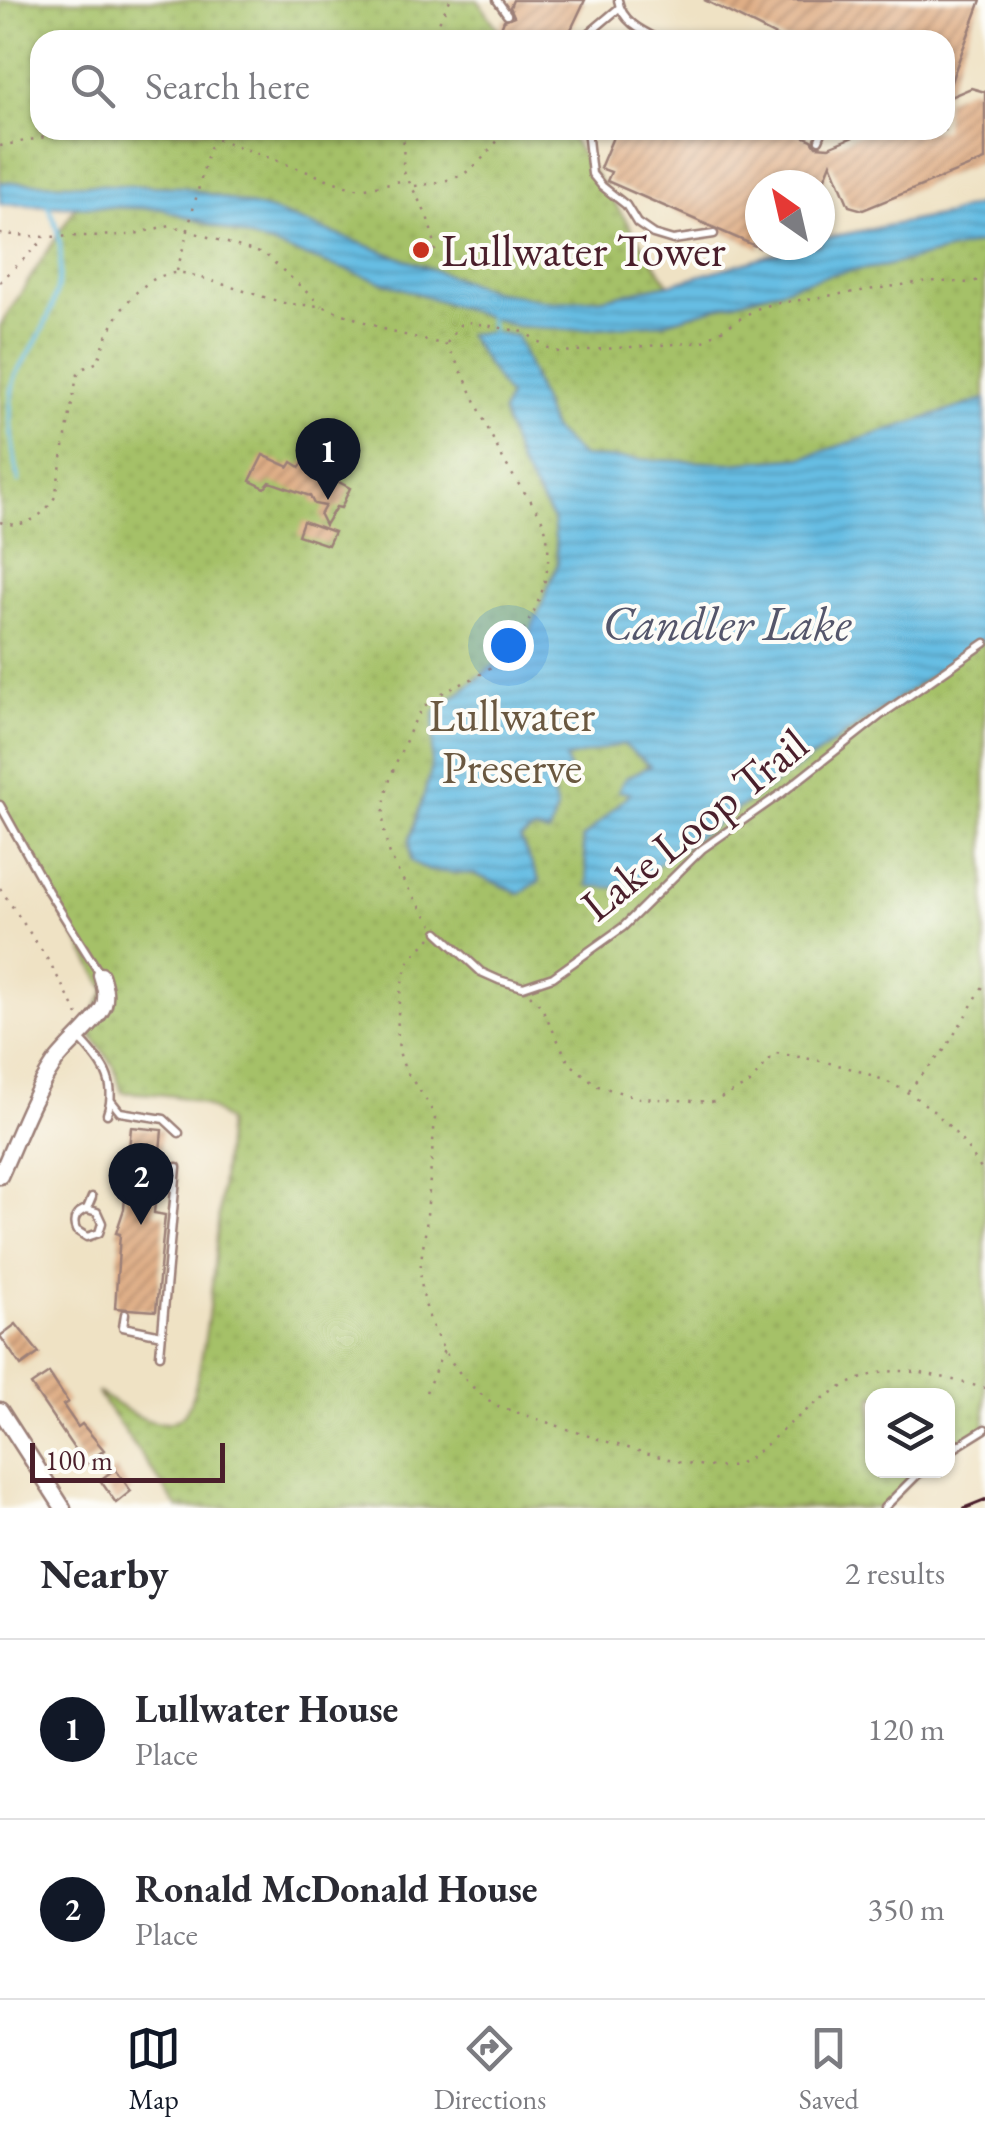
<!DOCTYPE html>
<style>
:root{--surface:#fff;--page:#f2f2f3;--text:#2b2b33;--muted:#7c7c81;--line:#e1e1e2;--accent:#111827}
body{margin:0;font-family:"EB Garamond",serif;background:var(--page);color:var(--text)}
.controls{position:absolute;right:30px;bottom:30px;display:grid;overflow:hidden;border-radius:20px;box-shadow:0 2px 8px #0004}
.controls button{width:90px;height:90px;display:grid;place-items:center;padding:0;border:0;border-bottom:2px solid var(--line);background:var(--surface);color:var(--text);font:50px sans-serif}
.compass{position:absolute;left:745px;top:170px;width:90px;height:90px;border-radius:50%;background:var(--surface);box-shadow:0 2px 8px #0004;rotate:326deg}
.scale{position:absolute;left:30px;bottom:25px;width:195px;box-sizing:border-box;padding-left:10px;border:5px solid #4a1f2b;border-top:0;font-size:28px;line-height:35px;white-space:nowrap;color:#4a1f2b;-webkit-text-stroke:8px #fdfcf7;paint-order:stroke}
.you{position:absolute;left:508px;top:645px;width:35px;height:35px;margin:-25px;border:8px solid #fff;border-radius:50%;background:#1a73e8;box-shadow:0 0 0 15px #1a73e833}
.badge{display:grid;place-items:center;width:65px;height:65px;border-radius:50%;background:var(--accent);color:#fff;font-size:32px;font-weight:700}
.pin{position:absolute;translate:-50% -82px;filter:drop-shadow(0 2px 5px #0008)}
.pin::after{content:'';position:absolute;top:52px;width:35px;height:30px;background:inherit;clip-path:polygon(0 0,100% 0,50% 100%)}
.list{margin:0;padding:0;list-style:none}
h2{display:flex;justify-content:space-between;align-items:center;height:130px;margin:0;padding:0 40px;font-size:42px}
h2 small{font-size:32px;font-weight:400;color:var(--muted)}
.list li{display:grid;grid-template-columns:65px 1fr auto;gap:30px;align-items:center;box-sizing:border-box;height:180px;padding:0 40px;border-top:2px solid var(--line)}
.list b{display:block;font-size:38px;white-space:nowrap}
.list p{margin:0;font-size:32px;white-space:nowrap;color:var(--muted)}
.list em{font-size:32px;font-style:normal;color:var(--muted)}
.icon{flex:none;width:55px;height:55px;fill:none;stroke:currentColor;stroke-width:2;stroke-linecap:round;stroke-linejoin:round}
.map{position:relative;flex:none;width:985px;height:1508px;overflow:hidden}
.search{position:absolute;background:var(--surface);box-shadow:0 2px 8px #0004;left:30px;right:30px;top:30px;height:110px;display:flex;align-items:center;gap:25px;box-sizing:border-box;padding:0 35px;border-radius:30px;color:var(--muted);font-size:38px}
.sheet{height:490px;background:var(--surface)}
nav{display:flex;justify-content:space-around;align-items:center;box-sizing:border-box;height:140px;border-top:2px solid var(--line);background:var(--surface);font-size:28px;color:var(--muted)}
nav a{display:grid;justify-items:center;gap:5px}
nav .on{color:var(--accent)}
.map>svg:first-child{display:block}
.grass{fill:url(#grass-dots);stroke:#78704a;stroke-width:2.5}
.water{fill:url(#water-rules);stroke:#586e87;stroke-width:2.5}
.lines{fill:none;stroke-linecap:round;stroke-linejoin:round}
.stream{stroke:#66bde3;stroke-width:4}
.building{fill:url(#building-hatch)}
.service-casing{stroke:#9c8078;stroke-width:11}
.minor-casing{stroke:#9c8078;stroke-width:19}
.path{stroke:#9c8078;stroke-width:2.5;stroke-dasharray:2.5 8;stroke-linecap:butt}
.service{stroke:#fff;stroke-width:6}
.minor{stroke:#fff;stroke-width:14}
.rail{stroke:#4a1f2b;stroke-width:4}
.path-bridge{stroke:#9c8078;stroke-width:2.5;stroke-dasharray:2.5 8;stroke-linecap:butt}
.poi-dot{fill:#c8321e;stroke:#fdfcf7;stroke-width:4}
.labels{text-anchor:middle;stroke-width:8;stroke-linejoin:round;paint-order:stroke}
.poi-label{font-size:45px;fill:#4a1f2b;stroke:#fdfcf7;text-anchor:start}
.park-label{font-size:45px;fill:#6a5840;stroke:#fdfcf7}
.street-label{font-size:45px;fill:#4a1f2b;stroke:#fdfcf7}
.water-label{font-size:48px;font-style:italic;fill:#54566b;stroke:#fdfcf7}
</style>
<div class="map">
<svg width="985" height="1508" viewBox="0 0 985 1508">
<defs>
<pattern id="grass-dots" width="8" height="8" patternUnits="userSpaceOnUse" patternTransform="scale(2.5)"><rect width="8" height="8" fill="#a5c168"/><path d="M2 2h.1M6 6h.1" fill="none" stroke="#90a55a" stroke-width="1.8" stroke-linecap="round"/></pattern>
<pattern id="water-rules" width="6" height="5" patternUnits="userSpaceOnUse" patternTransform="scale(2.5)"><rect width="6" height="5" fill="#66bde3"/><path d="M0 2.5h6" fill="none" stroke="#5699b8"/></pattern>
<pattern id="building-hatch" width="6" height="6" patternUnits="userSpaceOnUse" patternTransform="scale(2.5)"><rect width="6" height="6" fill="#dfae86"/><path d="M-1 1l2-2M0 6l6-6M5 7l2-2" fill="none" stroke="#b78d6e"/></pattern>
</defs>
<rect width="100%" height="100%" fill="#fdfcf7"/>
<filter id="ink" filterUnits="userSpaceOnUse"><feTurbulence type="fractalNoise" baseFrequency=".01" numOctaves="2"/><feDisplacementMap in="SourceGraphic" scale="20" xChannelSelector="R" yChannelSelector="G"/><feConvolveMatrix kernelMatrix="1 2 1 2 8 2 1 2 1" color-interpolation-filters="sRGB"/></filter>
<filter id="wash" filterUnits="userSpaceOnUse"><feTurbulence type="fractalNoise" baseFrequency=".0048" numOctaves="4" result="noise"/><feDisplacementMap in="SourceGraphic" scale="40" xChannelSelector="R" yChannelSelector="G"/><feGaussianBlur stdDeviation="2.25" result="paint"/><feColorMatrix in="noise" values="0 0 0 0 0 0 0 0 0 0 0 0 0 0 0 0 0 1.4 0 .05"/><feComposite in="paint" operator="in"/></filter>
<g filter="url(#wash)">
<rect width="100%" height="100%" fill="#efe2c4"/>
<path class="grass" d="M0,0H478L505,40H40V130H565L678,298L985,219V1429L948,1452V1396H872V1470L922,1471L884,1508H178L97,1392C118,1404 157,1436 181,1417C209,1397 222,1167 227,1122C198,1092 162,1095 122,1092L114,1066L85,1027L106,990L0,805V326L83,195L0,193Z"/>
<g class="water">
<polygon points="0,182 183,187 275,212 489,290 554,302 603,298 674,283 804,245 820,245 820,239 825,238 948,214 985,202 985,242 885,266 832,274 663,323 570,330 515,326 163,209 0,204"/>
<polygon points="492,332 517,336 552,429 582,457 730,463 805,457 985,399 985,638 624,888 589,886 582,839 630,793 618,791 625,778 650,766 623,744 565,759 573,778 551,789 557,809 549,834 535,830 520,839 540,881 520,893 474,874 429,871 411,861 409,842 430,775 435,712 528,639 558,563 553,520 519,464 502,413 508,397 467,334"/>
</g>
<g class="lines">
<g class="stream">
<polyline points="489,317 492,332"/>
<path d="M19,482C13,450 6,414 14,381C18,367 30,353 37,340C60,300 71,248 48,206"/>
</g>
</g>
<g id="blocks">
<g class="building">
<polygon points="513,0 585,0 566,40 522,40 500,30 504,20 514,16 510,7"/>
<polygon points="704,0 981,0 946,95 945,40 784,40"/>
<polygon points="971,88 985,92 985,160 863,210 849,206 831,163 822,185 760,185 760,248 607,181 611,172 600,168 616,130 789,130 812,140 816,146 829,147 870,130 945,130 945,99"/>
<polygon points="263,455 289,467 292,462 300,467 304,461 313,463 316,458 329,464 324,474 350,488 341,508 336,507 325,525 320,515 325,506 314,504 310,496 270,482 265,488 250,481"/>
<polygon points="303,521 334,532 328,545 298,535"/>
<polygon points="131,1127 162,1130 154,1213 165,1215 156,1311 115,1308 120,1234 116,1233 124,1209"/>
<polygon points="16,1324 39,1353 21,1366 0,1336"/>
<polygon points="49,1373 68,1402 63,1405 78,1427 82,1424 104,1450 85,1465 31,1385"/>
<polygon points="115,1469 131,1491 116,1503 100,1480"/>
</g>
</g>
</g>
<g filter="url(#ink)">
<use href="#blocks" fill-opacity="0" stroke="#9c8078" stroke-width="2.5"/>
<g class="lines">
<g class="service-casing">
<g id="service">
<polyline points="497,0 507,14"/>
<path d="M618,0C622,22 642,31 660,40"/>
<polyline points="581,40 619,8"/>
<polyline points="587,130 592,174 602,186 626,205 637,223 653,234 673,240 714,234"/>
<polyline points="819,140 823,130"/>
<polyline points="0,805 48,891 100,974"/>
<polyline points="438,932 481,972 499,980 523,987 553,977 623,927 702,849 782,793 881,715 985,643"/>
<path d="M78,1037C100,1060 119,1081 107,1114"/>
<polyline points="112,1102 120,1112 164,1119 179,1133"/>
<path d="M87,1209L97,1212L102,1223L99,1233L87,1237L76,1230C72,1220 76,1212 87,1209L92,1197"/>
<polyline points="125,1314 123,1327 162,1335"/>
<polyline points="160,1355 177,1167"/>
<polyline points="948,1452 985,1429"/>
<polyline points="884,1508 922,1470"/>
</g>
</g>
<g class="minor-casing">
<g id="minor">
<path d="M0,1176C17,1139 31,1098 54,1064C66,1046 97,1023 104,1005C107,994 104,985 101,975"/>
<polyline points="0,1410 63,1508"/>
</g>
</g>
<g class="path">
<polyline points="430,40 450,0"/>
<polyline points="176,130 212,137 346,186 361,189 405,180"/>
<polyline points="404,130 403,170 427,216 436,247 433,258"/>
<polyline points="0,146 80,130"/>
<path d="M415,186C472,178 470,172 507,130"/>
<polyline points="0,234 46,237 131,235 170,225 266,255 322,306"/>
<polyline points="0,282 45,238"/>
<polyline points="447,343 460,325 468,322 524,332 553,351 561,352 702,342 756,309 773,304 929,281 971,283 985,277"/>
<path d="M0,522C23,530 43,517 55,497L77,376L82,369L98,362C108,323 142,264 189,274L287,304L322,306L392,332L446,345C475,389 488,441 520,486C530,500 543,515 546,532C557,581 527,636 491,667C474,681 449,687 431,700C417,712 411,729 404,745C365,827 385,857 433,925"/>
<polyline points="0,888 50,963 78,1015"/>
<path d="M431,938C424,946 414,952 409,962C398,982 393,1042 403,1064C412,1084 428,1097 435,1118C432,1154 429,1191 426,1227C424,1244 419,1263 421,1281C426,1330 457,1384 500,1407C547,1421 692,1475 730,1466C753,1461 769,1441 786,1427C818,1400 858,1370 902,1371C929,1372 959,1382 985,1388"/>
<path d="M530,995L541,1006L569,1063L598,1086L640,1098L712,1102L749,1084L775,1053C872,1068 934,1087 985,1176"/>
<polyline points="908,1091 946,1048 985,983"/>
<polyline points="426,1392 444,1350"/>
</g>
<use href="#service" class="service"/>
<use href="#minor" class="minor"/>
<polyline class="rail" points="965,1508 985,1500"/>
<polyline class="path-bridge" points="177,271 212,137"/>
</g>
</g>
<circle class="poi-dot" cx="421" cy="250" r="10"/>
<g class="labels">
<g class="poi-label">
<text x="441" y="266">Lullwater Tower</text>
</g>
<g class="park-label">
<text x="512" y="731">Lullwater<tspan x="512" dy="52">Preserve</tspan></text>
</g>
<g class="street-label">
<text transform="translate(694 824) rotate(-39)" y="16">Lake Loop Trail</text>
</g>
<g class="water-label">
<text x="727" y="640">Candler Lake</text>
</g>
</g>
</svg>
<div class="controls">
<button><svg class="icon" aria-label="layers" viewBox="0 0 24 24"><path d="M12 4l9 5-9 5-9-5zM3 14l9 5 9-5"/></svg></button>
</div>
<svg class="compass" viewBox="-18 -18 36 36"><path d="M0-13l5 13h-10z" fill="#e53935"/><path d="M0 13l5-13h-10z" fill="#7c7c81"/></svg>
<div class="scale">100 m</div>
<div class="you"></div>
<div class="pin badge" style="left:328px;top:500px">1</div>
<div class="pin badge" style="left:141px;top:1225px">2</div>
<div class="search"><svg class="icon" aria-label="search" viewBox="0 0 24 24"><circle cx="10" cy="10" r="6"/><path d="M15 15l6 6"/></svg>Search here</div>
</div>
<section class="sheet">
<h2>Nearby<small>2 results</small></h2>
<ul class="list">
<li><span class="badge">1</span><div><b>Lullwater House</b><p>Place</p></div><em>120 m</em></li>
<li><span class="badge">2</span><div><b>Ronald McDonald House</b><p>Place</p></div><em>350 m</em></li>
</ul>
</section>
<nav>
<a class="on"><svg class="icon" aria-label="map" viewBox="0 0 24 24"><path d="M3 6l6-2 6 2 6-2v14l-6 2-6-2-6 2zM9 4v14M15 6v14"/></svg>Map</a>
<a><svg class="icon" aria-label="directions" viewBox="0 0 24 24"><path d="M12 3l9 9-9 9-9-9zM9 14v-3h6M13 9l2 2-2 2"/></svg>Directions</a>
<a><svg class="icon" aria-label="saved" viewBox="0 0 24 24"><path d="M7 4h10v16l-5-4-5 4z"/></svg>Saved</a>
</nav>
